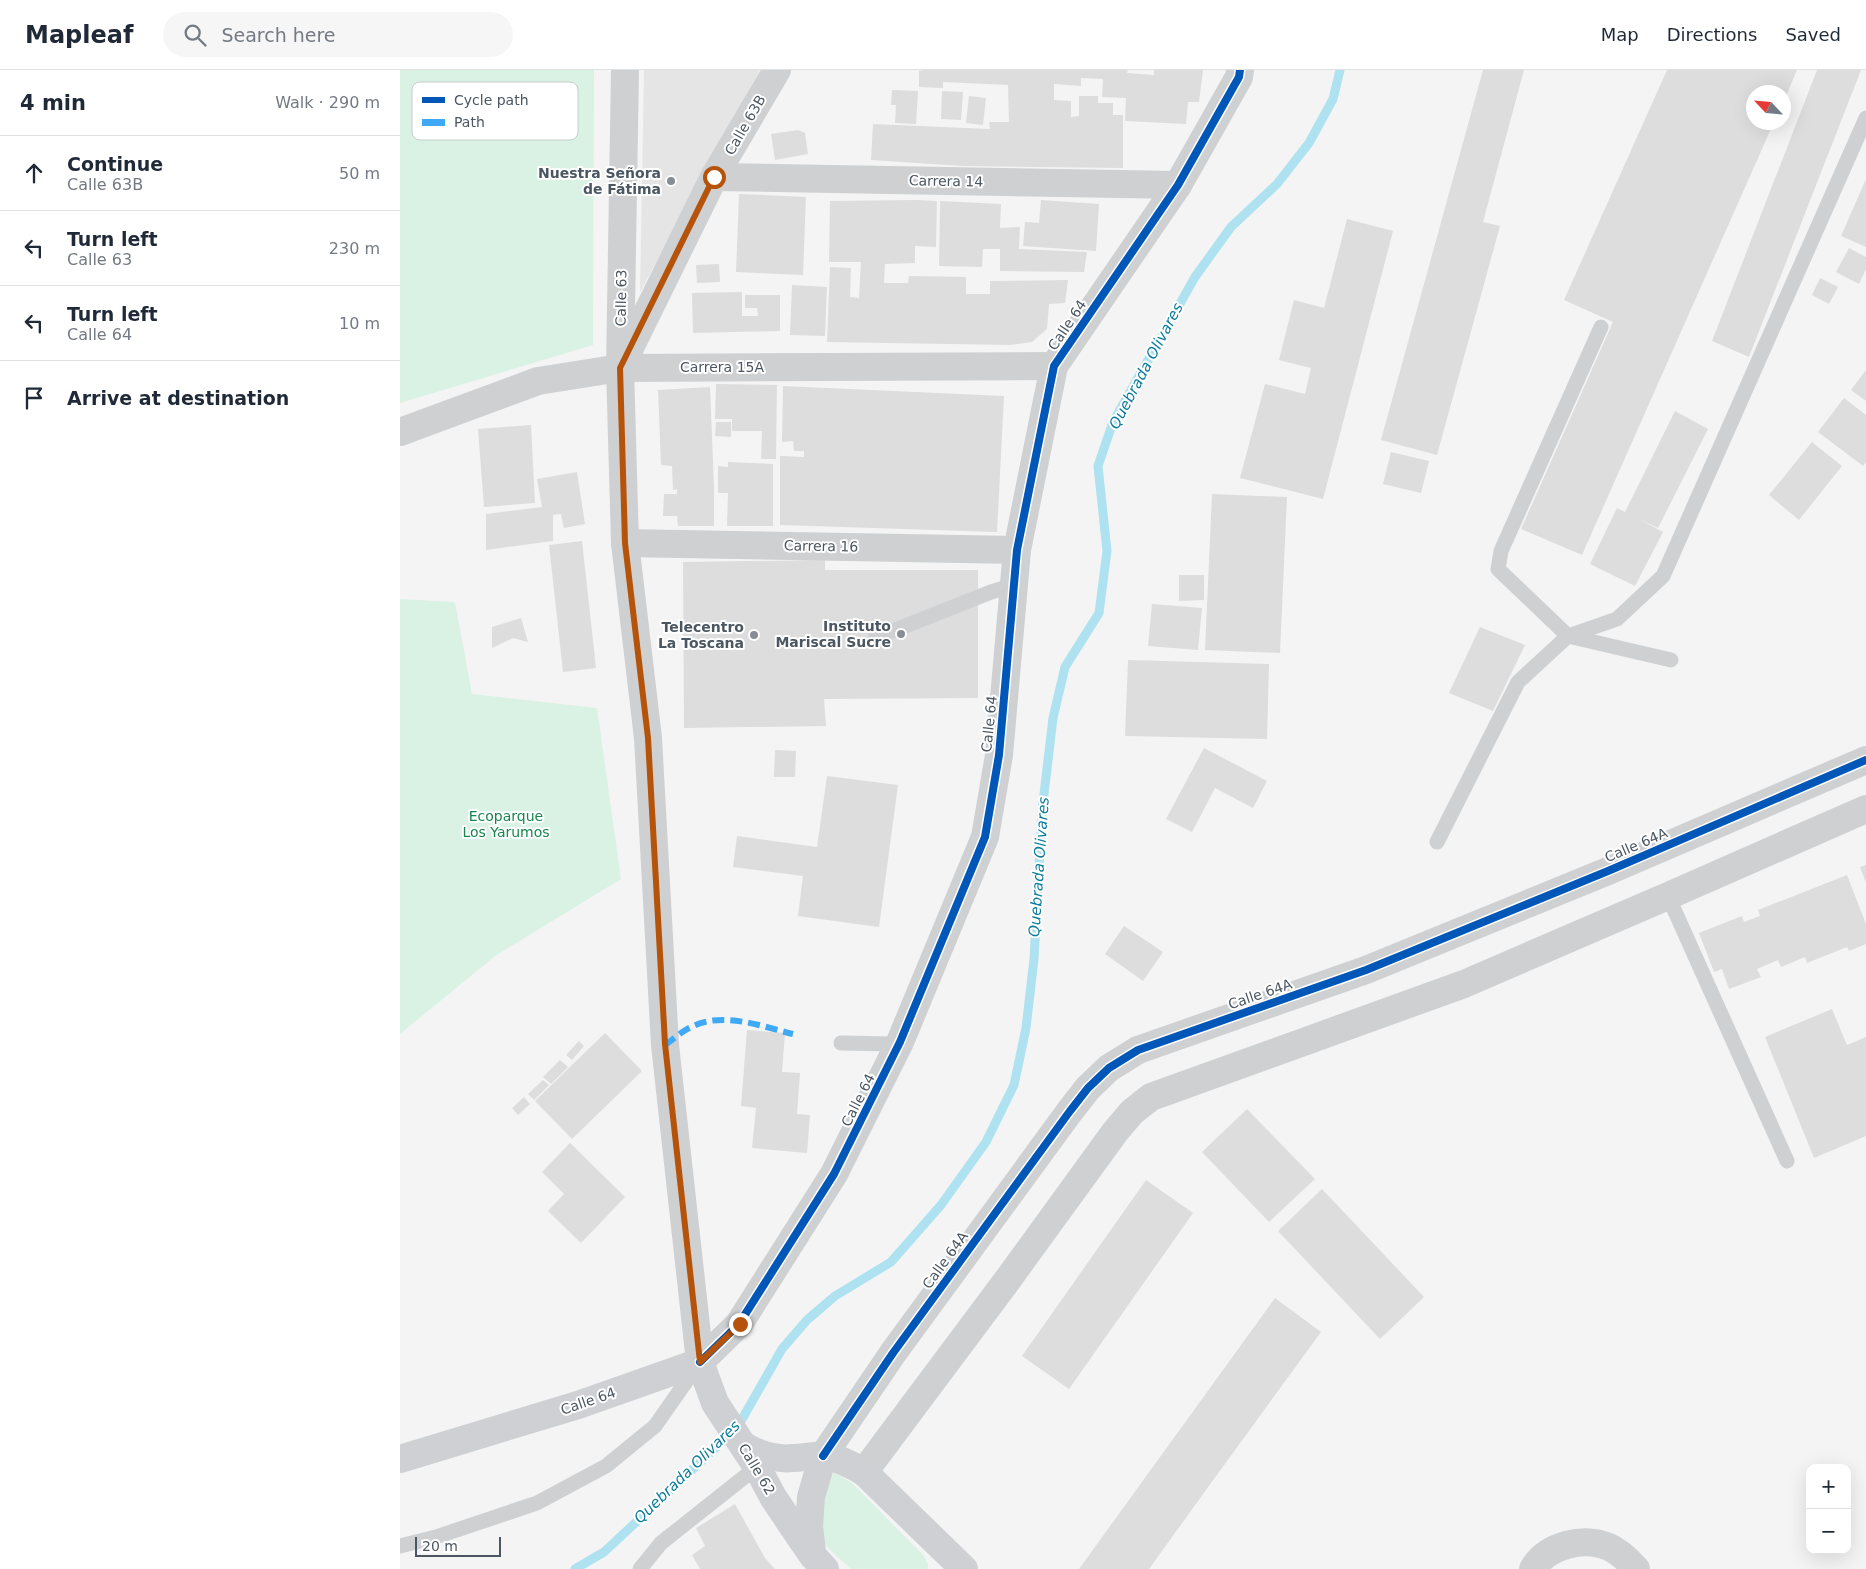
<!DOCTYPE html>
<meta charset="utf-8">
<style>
:root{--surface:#fff;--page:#f6f6f7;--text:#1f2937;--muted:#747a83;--line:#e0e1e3}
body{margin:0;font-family:"DejaVu Sans",sans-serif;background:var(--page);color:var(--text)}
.controls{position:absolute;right:15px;bottom:15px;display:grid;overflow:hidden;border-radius:10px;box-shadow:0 5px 20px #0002}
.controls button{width:45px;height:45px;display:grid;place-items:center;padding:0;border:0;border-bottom:1px solid var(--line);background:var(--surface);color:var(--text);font:25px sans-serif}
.compass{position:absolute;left:1346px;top:15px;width:45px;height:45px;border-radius:50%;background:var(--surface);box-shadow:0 5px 20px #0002;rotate:296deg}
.scale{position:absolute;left:15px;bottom:12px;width:86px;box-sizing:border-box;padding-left:5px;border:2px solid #4a5661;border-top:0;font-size:14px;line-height:18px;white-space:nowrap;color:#4a5661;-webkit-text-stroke:4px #fff;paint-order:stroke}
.stop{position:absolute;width:15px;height:15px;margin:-11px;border:4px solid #b45309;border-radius:50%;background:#fff}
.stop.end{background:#b45309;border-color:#fff;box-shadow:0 1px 5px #0008}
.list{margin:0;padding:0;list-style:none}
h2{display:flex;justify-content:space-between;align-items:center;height:65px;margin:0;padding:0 20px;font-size:21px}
h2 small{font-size:16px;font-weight:400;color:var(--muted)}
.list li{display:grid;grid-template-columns:32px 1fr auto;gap:15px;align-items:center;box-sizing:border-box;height:75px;padding:0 20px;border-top:1px solid var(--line)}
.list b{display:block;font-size:19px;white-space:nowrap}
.list p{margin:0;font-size:16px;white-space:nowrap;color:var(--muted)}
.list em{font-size:16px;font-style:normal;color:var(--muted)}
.icon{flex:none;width:28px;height:28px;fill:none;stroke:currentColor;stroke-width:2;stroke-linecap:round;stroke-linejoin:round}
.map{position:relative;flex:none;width:1466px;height:1499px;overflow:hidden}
header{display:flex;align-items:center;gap:30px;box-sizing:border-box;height:70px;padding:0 25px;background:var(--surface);border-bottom:1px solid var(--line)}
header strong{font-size:24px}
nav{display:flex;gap:28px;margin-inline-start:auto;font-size:18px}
.search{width:350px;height:45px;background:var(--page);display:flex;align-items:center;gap:12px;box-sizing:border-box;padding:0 18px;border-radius:28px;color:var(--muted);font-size:19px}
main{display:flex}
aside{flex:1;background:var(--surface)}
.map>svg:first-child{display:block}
.education{fill:#e6e5e6}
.green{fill:#d9f2e3}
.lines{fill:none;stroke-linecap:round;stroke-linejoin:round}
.stream{stroke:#aee2f0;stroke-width:9}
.building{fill:#ddddde}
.service{stroke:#ced0d2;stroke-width:15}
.minor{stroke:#ced0d2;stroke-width:28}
.tertiary{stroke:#ced0d2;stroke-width:28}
.secondary{stroke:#ced0d4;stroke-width:28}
.quiet{stroke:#3fa9f5;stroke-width:6;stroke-dasharray:12 6;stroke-linecap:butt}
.cycleway-casing{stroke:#fff;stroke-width:11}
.cycleway{stroke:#0057b8;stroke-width:8}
.route{stroke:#b45309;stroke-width:6}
.poi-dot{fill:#868d94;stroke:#fff;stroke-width:2}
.labels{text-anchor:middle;stroke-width:4;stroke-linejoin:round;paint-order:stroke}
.street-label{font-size:14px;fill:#4a5661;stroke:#fff}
.poi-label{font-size:14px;font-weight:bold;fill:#4a5661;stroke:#fff;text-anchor:end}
.park-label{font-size:14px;fill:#17864f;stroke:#fff}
.water-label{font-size:15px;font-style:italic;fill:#0c7c9b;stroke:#fff}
.key{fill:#fff;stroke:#c9ccd0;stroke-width:1}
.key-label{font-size:14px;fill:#4a5661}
</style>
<header>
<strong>Mapleaf</strong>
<div class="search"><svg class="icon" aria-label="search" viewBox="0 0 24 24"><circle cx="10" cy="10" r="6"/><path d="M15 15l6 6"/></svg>Search here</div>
<nav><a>Map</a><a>Directions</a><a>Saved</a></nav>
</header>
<main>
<aside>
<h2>4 min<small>Walk · 290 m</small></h2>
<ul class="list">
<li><svg class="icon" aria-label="ahead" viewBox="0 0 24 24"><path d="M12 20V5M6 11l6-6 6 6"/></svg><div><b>Continue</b><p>Calle 63B</p></div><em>50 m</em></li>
<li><svg class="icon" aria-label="left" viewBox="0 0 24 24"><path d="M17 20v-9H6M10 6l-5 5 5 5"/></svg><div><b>Turn left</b><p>Calle 63</p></div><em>230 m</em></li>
<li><svg class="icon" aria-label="left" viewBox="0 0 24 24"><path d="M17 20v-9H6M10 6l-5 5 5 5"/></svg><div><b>Turn left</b><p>Calle 64</p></div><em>10 m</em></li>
<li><svg class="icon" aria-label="arrive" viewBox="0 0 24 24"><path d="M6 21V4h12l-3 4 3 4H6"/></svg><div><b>Arrive at destination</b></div></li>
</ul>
</aside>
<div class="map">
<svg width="1466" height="1499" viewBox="0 0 1466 1499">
<rect width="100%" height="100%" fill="#f4f4f4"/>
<polygon class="education" points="244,0 360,0 240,222"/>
<g class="green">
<polygon points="0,0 194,0 193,275 0,333"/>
<polygon points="0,529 55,532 72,624 197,638 221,809 95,886 0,964"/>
<path d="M434,1402L452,1413L524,1486L528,1494V1499H451L433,1483L419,1468C420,1445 425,1423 434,1402Z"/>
</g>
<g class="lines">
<polyline class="stream" points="175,1499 204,1482 337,1358 382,1279 407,1250 435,1226 491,1192 541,1135 586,1072 614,1015 626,958 634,889 642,741 653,648 665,597 699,543 707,481 698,396 713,352 795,207 831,157 877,114 909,73 933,29 940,0"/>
</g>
<g class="building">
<polygon points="523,0 728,0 727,3 754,5 754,0 803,0 799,32 788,32 786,54 725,51 726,28 702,27 703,9 681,8 681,16 654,14 654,30 671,31 671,47 679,46 679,26 698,26 698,33 713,33 713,45 723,45 723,98 562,96 471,90 473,54 590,59 589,52 609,52 608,15 543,12 543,18 519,17 519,1"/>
<polygon points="1083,0 1124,0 1083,152 1100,156 1037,385 981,370"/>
<polygon points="1267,0 1397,0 1384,31 1384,22 1354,22 1354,52 1374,52 1182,485 1121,459 1213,252 1164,230"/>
<polygon points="1417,0 1461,0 1349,287 1312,271"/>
<polygon points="492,20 518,21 516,54 495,53 496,35 491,35"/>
<polygon points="542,21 563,22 561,50 541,49"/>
<polygon points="569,26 586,28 583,55 566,53"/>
<polygon points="398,60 405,63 408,84 375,90 371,64"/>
<polygon points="1466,109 1466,177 1441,166"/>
<polygon points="339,124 406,127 403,205 336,202"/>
<polygon points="516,130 537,131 536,177 515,176 515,193 485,194 484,213 508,213 509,206 566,207 566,224 590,224 590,211 668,210 665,233 649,234 647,259 632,272 610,275 427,272 430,197 451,198 450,227 459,228 461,192 429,192 430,131"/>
<polygon points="641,130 699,134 696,181 623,176 625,152 639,153"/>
<polygon points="540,131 601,134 600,158 620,157 619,179 687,182 684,202 600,201 600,179 583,179 582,197 539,196"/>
<polygon points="947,149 993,161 923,429 840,408 865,314 905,324 911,298 879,290 894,230 924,238"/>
<polygon points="1449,178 1466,187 1466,199 1459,214 1436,202"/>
<polygon points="319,194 320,212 297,213 296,195"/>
<polygon points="1420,208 1438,217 1429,234 1412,225"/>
<polygon points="392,215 427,217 425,266 390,265"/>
<polygon points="342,222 342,246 358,246 357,238 345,238 345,225 380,225 380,261 293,263 292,223"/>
<polygon points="1466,300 1466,331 1451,320"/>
<polygon points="316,314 377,315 376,389 361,389 362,361 332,361 332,349 315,349"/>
<polygon points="383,316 604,326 597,462 380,455 380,386 404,387 404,381 394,381 393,371 382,372"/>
<polygon points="310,317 314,417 314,456 278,456 277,446 263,446 264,424 277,424 277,419 273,420 272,396 261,395 258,320"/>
<polygon points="1444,328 1466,345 1466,392 1463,396 1418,362"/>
<polygon points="1275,341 1308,359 1258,458 1239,449 1263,462 1235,516 1190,494 1217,438 1225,442"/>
<polygon points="316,352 331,352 331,367 315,366"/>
<polygon points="131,355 135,433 84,437 78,359"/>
<polygon points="1412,372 1442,396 1399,450 1369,425"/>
<polygon points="991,382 1029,391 1021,423 983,414"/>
<polygon points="328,392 373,394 373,456 327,456 328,423 318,423 318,396 328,397"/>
<polygon points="177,402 185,454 164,458 161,444 153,445 153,471 86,480 86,444 142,437 137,409"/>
<polygon points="812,424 887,427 880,583 805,580"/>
<polygon points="182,471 196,598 163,602 149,475"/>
<polygon points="425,490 425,500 578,500 578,628 424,629 426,656 284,658 283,492"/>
<polygon points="779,505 804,505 804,530 779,531"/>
<polygon points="752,534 802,538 798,580 748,576"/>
<polygon points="121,548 128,572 113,568 92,578 92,557"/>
<polygon points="1080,557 1125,575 1093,641 1049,623"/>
<polygon points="728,590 869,594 867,669 725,666"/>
<polygon points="804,678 867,711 853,738 815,718 792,762 766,749"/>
<polygon points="375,680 396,681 395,707 374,707"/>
<polygon points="427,706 498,715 479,857 398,846 403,806 333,797 337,766 417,777"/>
<polygon points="1466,795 1466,813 1460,797"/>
<polygon points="1447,805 1466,854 1466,874 1449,881 1447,877 1407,893 1405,887 1381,897 1378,890 1357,899 1361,907 1329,919 1322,899 1314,902 1299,863 1342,846 1344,852 1360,846 1358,840"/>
<polygon points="724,856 763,882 743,911 705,884"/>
<polygon points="1432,939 1447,975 1466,967 1466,1066 1414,1088 1365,967"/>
<polygon points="347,960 385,963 382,1002 400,1003 397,1044 410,1045 407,1083 352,1078 356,1038 341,1036"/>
<polygon points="205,963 242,1001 172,1069 135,1031"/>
<polygon points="179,971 184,976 172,990 166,985"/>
<polygon points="160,990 168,997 151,1014 143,1007"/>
<polygon points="143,1010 149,1015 134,1030 128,1024"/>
<polygon points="124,1027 130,1034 118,1045 112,1038"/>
<polygon points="847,1039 915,1109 869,1152 802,1082"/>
<polygon points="170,1073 225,1127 181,1173 148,1141 164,1124 142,1102"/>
<polygon points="746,1110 793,1143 669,1319 622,1286"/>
<polygon points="922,1119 1024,1227 980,1269 878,1161"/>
<polygon points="875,1228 921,1262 806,1420 749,1499 679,1499"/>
<polygon points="335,1434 365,1488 375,1499 300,1499 292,1485 305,1476 296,1458"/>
</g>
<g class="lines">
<g class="service">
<polyline points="1201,257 1101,481 1098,499 1168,566 1271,590"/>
<polyline points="475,568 591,522 614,515"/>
<polyline points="1037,772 1118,612 1168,566 1217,549 1263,506 1466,48"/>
<polyline points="1268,826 1387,1091"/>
<polyline points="441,973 492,974 500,972"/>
<polyline points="0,1476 36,1467 137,1433 206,1396 255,1356 297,1296"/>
<polyline points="240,1499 261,1473 357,1397"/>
</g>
<g class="minor">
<polyline points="314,107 778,115"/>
<polyline points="220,298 314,107 377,0"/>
<polyline points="0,362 138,311 220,298 654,296"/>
<polyline points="225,473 617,480"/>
<polyline points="423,1386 493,1283 670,1041 688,1018 709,998 738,980 966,900 1208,801 1466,690"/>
<polyline points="464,1402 606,1212 715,1062 732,1042 751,1027 1064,914 1268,826 1466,739"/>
<path d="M1133,1499C1147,1475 1184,1466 1209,1477C1220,1482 1228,1490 1236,1499"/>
</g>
<g class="tertiary">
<polyline points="225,0 220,298 225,473 248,668 265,975 300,1292"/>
<polyline points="300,1292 339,1254 434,1104 500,972 585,767 599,685 617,480 654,296 778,115 839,7 840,0"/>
</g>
<g class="secondary">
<path d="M344,1376C360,1385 375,1390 393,1388C403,1388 414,1385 424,1386C439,1388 451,1395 464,1402L564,1499"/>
<polyline points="0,1389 178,1335 300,1292 315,1333 357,1397 373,1427 391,1454 413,1486 425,1499"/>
<polyline points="412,1482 409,1456 411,1427 423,1386"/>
</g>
<path class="quiet" d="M265,975C274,969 282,961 291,957C323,941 360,956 393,964"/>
<g class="cycleway-casing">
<g id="cycleway">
<polyline points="300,1292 339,1254 434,1104 500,972 585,767 599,685 617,480 654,296 778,115 839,7 840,0"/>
<polyline points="423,1386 493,1283 670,1041 688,1018 709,998 738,980 966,900 1208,801 1466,690"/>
</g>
</g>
<use href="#cycleway" class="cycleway"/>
</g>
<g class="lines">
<polyline class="route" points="314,107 220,298 225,473 248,668 265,974 300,1292 340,1254"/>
</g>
<g class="poi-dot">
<circle cx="271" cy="111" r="5"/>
<circle cx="501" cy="564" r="5"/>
<circle cx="354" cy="565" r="5"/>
</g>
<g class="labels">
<g class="street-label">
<text transform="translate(345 55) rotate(-60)" y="5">Calle 63B</text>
<text transform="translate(546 111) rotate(1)" y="5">Carrera 14</text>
<text transform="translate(221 228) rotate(-89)" y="5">Calle 63</text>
<text transform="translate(667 255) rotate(-56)" y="5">Calle 64</text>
<text x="322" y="302">Carrera 15A</text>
<text transform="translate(421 476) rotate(1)" y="5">Carrera 16</text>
<text transform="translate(589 654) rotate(-84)" y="5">Calle 64</text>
<text transform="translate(1236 775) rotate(-23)" y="5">Calle 64A</text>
<text transform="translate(860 924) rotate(-19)" y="5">Calle 64A</text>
<text transform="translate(458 1030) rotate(-63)" y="5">Calle 64</text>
<text transform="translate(545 1190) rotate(-54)" y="5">Calle 64A</text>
<text transform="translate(188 1331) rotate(-19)" y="5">Calle 64</text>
<text transform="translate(357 1399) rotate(59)" y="5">Calle 62</text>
</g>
<g class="poi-label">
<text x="261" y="108">Nuestra Señora<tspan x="261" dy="16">de Fátima</tspan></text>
<text x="491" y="561">Instituto<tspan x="491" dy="16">Mariscal Sucre</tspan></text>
<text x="344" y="562">Telecentro<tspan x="344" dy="16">La Toscana</tspan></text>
</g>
<g class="park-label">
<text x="106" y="751">Ecoparque<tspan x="106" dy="16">Los Yarumos</tspan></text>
</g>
<g class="water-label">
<text transform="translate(746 296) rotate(-62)" y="5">Quebrada Olivares</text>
<text transform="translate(639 797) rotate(-86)" y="5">Quebrada Olivares</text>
<text transform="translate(287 1402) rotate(-44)" y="5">Quebrada Olivares</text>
</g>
</g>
<rect x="12" y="12" width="166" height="58" rx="8" class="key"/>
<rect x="22" y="27" width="23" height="6" fill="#0057b8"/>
<rect x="22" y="49" width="23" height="7" fill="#3fa9f5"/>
<g class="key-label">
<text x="54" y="35">Cycle path</text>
<text x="54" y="57">Path</text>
</g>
</svg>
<div class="controls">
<button>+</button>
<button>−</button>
</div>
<svg class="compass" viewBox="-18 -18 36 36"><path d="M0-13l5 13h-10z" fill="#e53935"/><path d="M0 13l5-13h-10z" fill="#747a83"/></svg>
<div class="scale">20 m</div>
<div class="stop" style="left:314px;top:107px"></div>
<div class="stop end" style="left:340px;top:1254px"></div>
</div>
</main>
